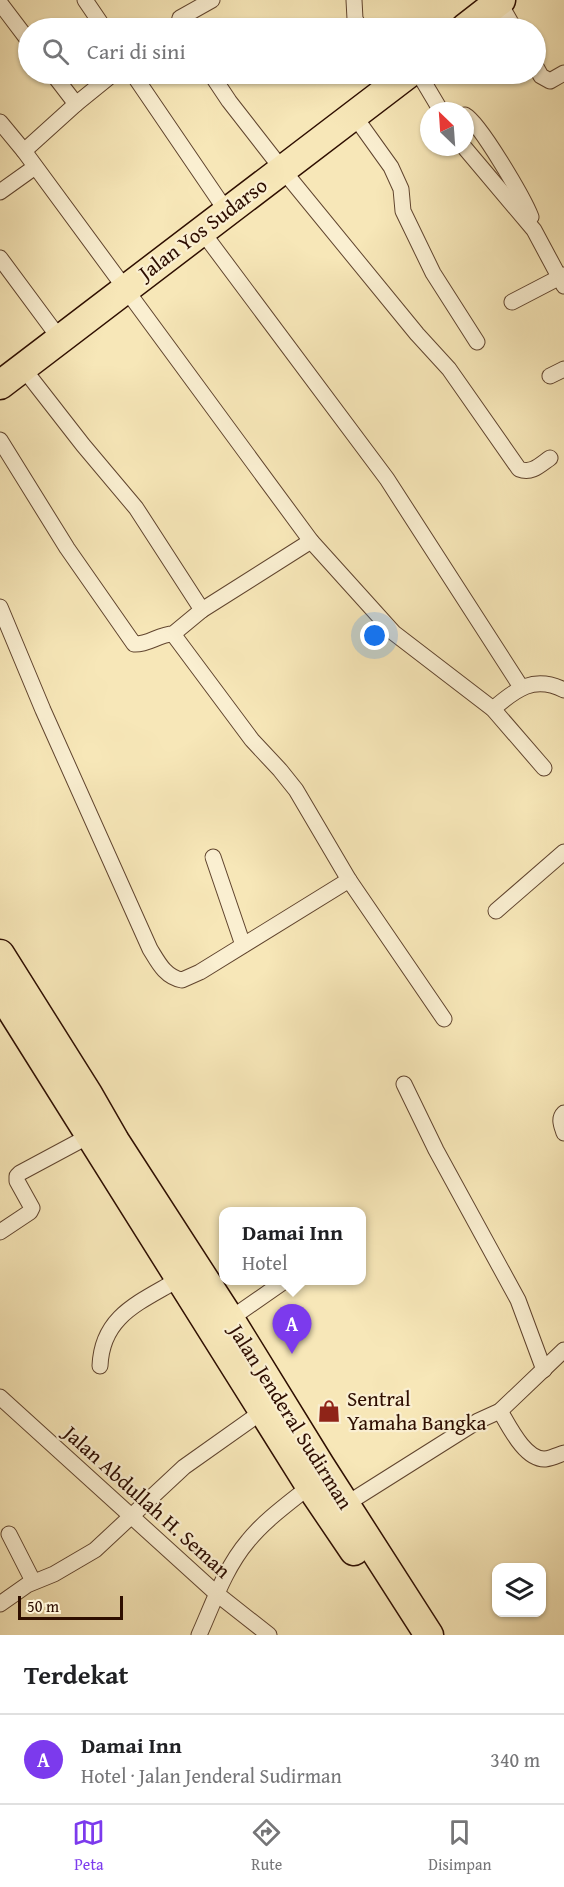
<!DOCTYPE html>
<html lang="id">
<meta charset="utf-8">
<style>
:root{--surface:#fff;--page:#f6f6f6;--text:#202124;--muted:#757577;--line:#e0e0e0;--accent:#7c3aed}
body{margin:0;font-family:"Gentium Book Plus",serif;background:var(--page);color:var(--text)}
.controls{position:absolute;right:18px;bottom:18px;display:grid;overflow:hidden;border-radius:12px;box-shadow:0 2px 4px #0004}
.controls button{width:54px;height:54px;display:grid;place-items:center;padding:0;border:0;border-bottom:2px solid var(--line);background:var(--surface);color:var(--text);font:30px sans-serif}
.compass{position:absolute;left:420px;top:102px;width:54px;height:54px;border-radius:50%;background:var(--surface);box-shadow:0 2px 4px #0004;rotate:335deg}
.scale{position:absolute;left:18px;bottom:15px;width:105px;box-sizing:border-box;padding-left:6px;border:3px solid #2e0e00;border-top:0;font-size:16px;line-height:21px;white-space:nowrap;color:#2e0e00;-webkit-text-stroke:4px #faefd1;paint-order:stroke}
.you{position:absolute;left:375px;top:636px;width:21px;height:21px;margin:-15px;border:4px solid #fff;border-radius:50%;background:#1a73e8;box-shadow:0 0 0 9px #1a73e833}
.badge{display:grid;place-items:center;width:39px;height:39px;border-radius:50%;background:var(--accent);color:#fff;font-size:20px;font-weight:700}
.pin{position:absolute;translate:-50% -50px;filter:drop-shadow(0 2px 3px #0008)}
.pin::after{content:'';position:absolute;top:32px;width:21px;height:18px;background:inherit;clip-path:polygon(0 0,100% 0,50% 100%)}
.popup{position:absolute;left:219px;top:1207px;width:147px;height:78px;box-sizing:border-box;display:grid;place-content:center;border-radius:12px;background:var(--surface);filter:drop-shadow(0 2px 4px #0005);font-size:20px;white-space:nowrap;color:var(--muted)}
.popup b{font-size:22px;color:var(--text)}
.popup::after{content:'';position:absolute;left:50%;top:100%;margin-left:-12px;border:12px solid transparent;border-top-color:var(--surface)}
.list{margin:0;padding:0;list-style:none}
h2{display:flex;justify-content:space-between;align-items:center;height:78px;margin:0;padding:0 24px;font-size:26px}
h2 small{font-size:20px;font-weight:400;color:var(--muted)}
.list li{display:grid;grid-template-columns:39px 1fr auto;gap:18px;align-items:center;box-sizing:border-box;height:90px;padding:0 24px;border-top:2px solid var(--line)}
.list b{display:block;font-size:22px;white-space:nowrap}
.list p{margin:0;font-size:20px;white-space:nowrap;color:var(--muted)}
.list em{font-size:20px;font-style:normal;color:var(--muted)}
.icon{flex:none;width:33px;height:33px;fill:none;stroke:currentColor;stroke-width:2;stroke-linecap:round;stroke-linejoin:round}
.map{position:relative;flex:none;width:564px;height:1635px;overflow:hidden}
.search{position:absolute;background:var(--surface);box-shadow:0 2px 4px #0004;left:18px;right:18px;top:18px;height:66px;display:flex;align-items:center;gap:15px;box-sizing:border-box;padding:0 21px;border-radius:33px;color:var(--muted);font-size:22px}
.sheet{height:168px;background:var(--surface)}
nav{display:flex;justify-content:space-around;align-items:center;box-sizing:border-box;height:84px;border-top:2px solid var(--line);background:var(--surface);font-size:16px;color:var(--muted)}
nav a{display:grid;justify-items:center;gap:3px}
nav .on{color:var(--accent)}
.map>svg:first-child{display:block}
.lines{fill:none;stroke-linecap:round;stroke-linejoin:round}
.street-casing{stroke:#60442e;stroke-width:17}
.highway-casing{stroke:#2e0e00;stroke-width:31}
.street{stroke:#faefd1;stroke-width:15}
.highway{stroke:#f7e7b8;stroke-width:28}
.labels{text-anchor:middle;stroke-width:4.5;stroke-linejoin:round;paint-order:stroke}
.street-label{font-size:21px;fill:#2e0e00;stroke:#faefd1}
.poi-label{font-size:21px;fill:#2e0e00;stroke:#faefd1;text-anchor:start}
</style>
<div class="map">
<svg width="564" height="1635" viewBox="0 0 564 1635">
<rect width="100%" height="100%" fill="#f7e7b8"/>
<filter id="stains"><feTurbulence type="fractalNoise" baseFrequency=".00333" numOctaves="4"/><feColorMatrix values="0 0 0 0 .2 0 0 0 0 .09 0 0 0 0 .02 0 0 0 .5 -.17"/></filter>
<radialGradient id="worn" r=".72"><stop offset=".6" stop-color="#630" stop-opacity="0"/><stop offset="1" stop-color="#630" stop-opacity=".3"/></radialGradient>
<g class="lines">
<g class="street-casing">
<g id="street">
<polyline points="85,0 104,28"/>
<polyline points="354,0 355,19 360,28"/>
<polyline points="499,2 514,28"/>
<polyline points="0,3 28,40"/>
<polyline points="181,28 179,22 180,18 212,0"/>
<polyline points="536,67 541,76 550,81 564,73"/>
<polyline points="53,74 76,104"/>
<polyline points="133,74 227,212"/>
<path d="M211,74L229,101L282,169L417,334L449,369L519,469C532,474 540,465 550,458"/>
<polyline points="419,74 441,111"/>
<polyline points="353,114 391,167 401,189 403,211 433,273 477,342"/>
<path d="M465,115C480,123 524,199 531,217"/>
<polyline points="0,122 24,151 76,104 113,74"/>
<polyline points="464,147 534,230 564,286"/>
<polyline points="24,151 311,541 394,633 493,709 544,768"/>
<polyline points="0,192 35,167"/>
<polyline points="201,230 387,479 521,687"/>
<polyline points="0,258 60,339"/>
<polyline points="512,302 564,275"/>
<polyline points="23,368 83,445 136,508 202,610"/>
<polyline points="550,376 564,369"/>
<path d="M0,440L67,548L134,644C148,645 159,634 173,634L202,610L311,541"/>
<path d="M0,607L43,710L150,949C158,962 165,977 182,980L200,972L349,880"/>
<polyline points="173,634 252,740 280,770 296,790 349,880 444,1019"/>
<path d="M493,709C516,689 534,675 564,690"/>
<polyline points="213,857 243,945"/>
<polyline points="496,911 564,852"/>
<polyline points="404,1084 436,1150 518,1300 544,1370"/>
<path d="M564,1113C558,1119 562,1126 564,1133"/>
<polyline points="0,1232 30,1212 32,1208 17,1181 17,1176 20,1173 89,1136"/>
<polyline points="230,1319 286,1280"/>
<path d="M100,1366C102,1315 141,1302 179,1279"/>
<polyline points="0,1397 217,1594 269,1635"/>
<path d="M500,1411C509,1426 525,1460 545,1459C552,1458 558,1455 564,1453"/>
<polyline points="340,1508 478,1421 500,1411 564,1350"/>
<polyline points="9,1534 33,1581"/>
<polyline points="0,1604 27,1585 54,1574 95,1550 184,1467 263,1411"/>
<path d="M199,1635C213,1604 225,1568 248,1541C265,1520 289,1503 310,1486"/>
</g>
</g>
<g class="highway-casing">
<g id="highway">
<polyline points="465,28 501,0"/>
<polyline points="0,385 408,74"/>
<polyline points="0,954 88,1094 115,1141 230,1319 320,1465 429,1635"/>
<polyline points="0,992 310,1486 354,1551"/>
</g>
</g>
<use href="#street" class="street"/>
<use href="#highway" class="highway"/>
</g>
<defs>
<g id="shop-bare" transform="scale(1.8)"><path d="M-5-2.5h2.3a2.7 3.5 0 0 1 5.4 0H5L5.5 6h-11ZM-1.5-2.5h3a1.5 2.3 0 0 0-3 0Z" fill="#8f2418" stroke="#faefd1" stroke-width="2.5" paint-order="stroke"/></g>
</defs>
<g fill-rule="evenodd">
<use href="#shop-bare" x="329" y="1411"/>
</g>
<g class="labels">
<g class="street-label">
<text transform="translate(203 229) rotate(-37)" y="7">Jalan Yos Sudarso</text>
<text transform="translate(291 1417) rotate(58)" y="7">Jalan Jenderal Sudirman</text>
<text transform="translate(147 1502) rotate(42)" y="7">Jalan Abdullah H. Seman</text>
</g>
<g class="poi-label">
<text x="347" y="1406">Sentral<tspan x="347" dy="24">Yamaha Bangka</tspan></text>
</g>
</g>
<rect width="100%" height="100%" filter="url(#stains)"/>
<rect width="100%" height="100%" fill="url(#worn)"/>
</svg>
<div class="controls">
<button><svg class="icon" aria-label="layers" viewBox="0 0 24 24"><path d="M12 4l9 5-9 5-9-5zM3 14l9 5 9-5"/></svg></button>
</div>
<svg class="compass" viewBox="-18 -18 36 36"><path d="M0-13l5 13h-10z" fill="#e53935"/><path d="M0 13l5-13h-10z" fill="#757577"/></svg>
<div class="scale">50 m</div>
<div class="you"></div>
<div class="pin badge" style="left:292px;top:1354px">A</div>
<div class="popup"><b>Damai Inn</b>Hotel</div>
<div class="search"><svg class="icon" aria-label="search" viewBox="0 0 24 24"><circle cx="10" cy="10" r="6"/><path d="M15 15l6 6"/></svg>Cari di sini</div>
</div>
<section class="sheet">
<h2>Terdekat<small></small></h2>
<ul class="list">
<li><span class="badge">A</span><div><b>Damai Inn</b><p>Hotel · Jalan Jenderal Sudirman</p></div><em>340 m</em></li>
</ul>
</section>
<nav>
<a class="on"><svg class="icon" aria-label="map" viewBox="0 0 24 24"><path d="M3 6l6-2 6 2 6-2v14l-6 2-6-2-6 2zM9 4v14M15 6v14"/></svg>Peta</a>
<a><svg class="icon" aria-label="directions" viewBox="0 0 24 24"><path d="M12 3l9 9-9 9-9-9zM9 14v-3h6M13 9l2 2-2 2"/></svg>Rute</a>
<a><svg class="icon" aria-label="saved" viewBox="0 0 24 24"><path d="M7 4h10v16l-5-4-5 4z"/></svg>Disimpan</a>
</nav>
